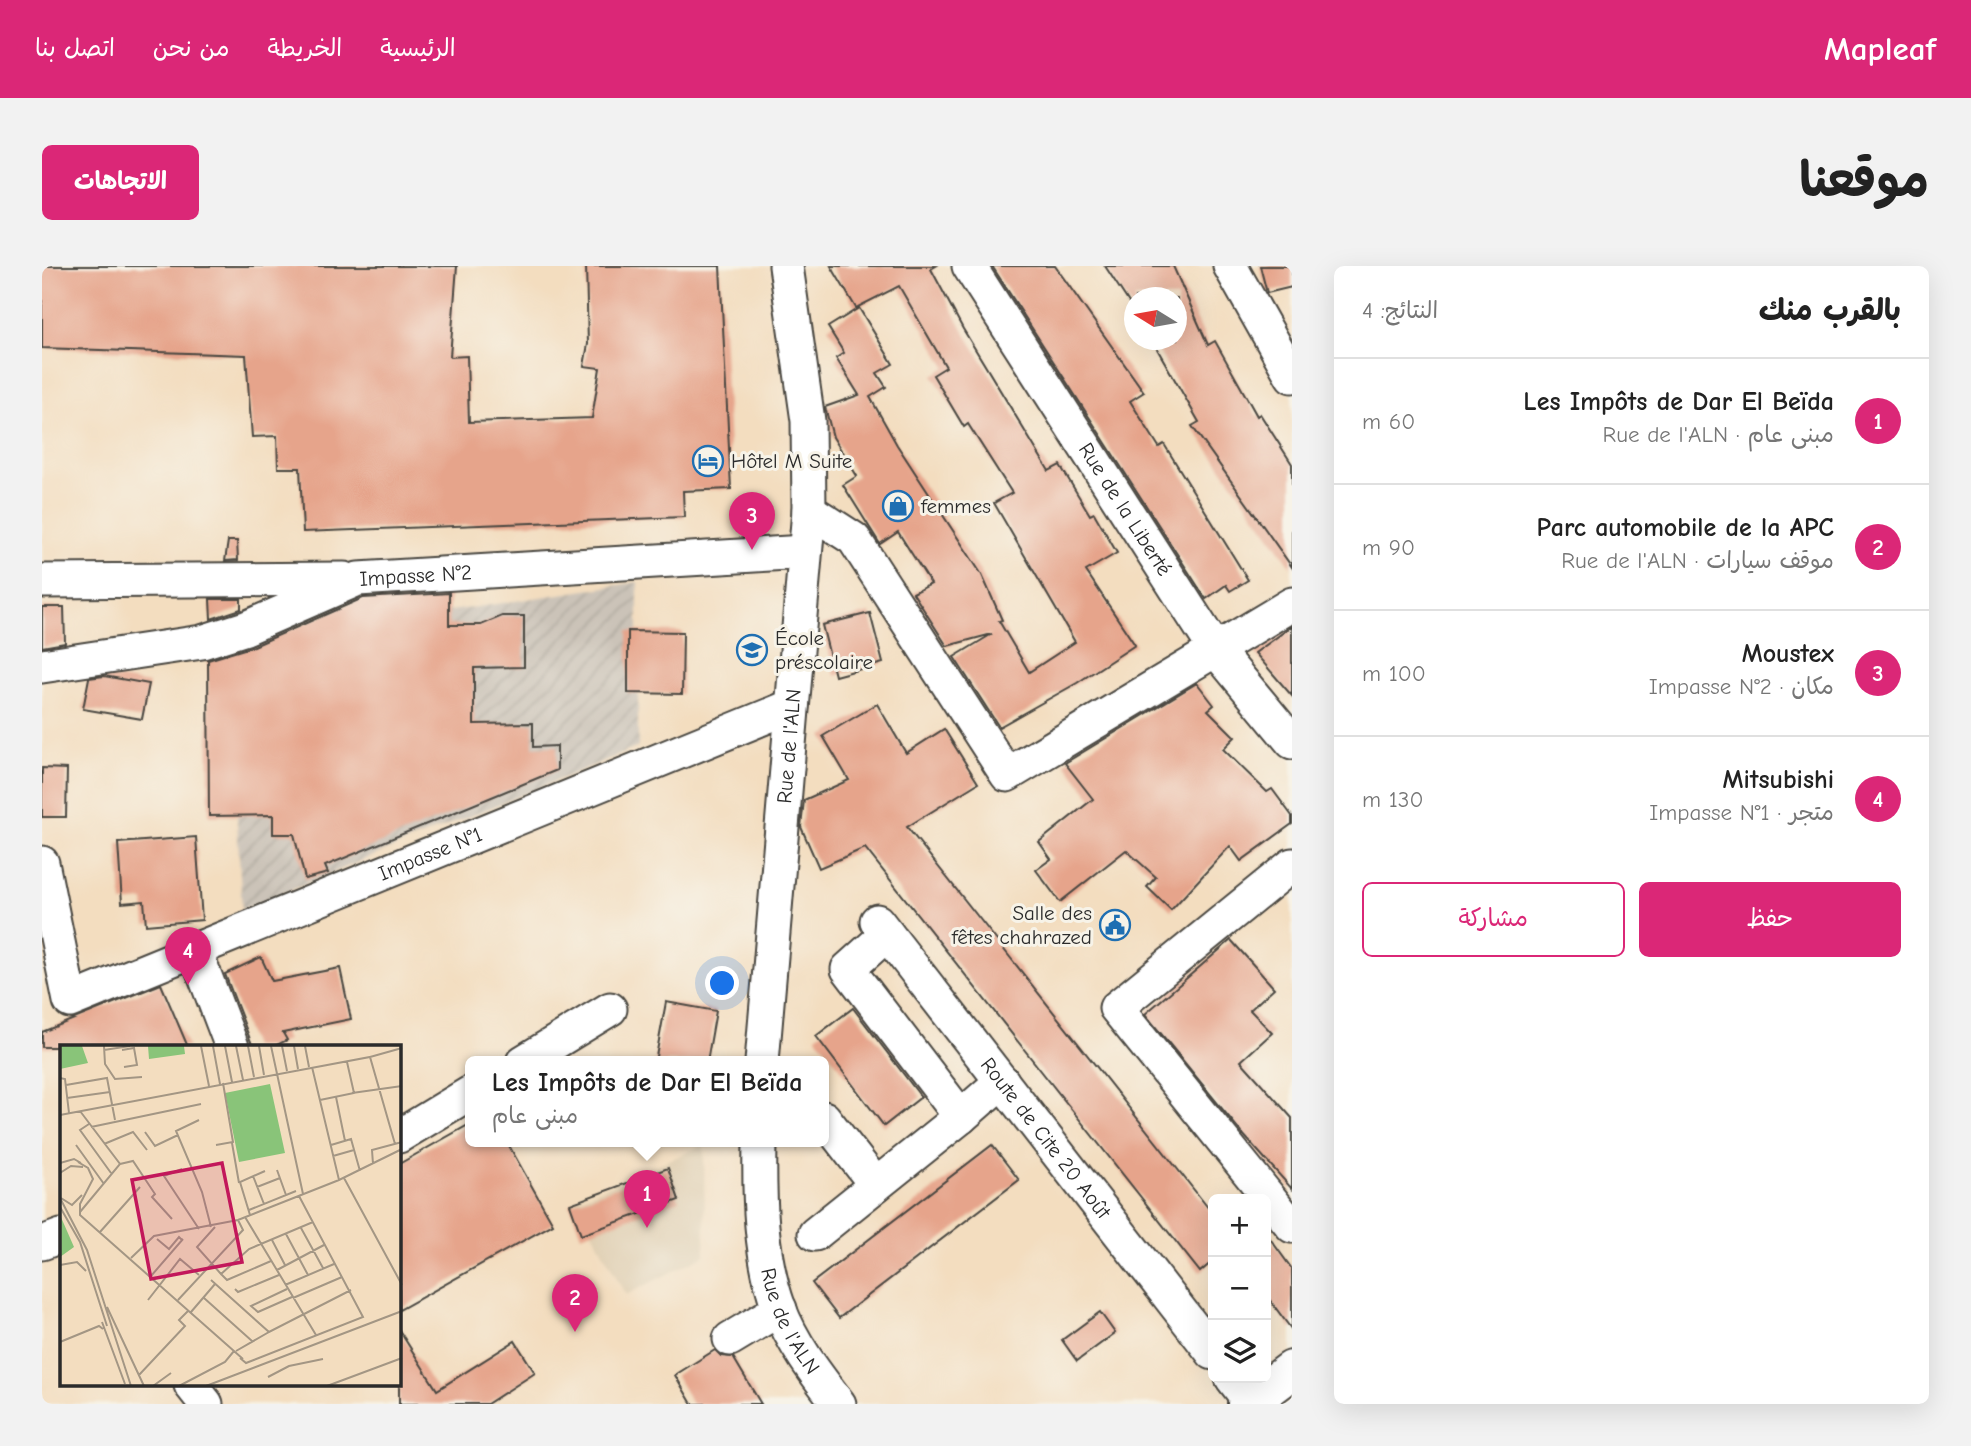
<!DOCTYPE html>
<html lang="ar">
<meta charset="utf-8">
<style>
:root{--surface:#fff;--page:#f2f2f2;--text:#222;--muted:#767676;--line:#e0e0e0;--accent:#db2777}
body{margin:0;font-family:"Comic Neue","Playpen Sans Arabic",sans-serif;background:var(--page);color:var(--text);direction:rtl}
.controls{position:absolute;right:21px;bottom:21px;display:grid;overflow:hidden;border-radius:10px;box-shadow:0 7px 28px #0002}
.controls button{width:63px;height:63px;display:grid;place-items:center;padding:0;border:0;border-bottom:2px solid var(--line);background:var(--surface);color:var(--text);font:35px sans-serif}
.compass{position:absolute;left:1082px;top:21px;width:63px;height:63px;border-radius:50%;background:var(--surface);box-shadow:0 7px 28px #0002;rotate:281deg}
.you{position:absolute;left:681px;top:718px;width:24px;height:24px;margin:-18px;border:5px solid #fff;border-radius:50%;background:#1a73e8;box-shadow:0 0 0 10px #1a73e833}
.badge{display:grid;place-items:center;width:46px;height:46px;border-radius:50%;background:var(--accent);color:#fff;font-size:23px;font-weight:700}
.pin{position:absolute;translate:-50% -58px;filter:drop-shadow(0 2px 4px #0008)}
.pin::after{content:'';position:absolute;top:37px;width:24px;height:21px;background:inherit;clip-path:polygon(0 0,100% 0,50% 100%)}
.popup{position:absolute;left:423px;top:790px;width:364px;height:91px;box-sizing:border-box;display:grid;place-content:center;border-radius:10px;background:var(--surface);filter:drop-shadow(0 2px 5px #0005);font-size:23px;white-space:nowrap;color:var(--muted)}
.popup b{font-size:26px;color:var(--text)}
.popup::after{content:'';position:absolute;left:50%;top:100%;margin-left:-14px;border:14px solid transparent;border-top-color:var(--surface)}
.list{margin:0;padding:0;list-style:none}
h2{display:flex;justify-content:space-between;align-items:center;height:91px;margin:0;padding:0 28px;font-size:30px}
h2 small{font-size:23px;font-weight:400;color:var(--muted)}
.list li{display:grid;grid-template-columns:46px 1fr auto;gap:21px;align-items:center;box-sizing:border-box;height:126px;padding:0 28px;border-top:2px solid var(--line)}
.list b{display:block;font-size:26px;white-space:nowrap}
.list p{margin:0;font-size:23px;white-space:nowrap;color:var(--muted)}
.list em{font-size:23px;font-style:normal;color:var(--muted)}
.actions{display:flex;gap:14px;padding:21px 28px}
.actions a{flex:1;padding:16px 0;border:2px solid var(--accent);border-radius:10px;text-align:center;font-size:24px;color:var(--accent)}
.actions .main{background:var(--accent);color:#fff}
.icon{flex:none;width:38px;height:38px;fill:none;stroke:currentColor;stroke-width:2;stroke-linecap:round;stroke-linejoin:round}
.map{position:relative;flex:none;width:1250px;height:1138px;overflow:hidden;direction:ltr;border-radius:10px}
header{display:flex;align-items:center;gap:42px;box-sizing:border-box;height:98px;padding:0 35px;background:var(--accent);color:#fff}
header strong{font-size:33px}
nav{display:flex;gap:38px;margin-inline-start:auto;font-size:24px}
.intro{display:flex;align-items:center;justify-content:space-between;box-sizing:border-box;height:168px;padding:0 42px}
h1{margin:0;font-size:49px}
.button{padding:18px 32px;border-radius:10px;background:var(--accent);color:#fff;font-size:24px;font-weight:700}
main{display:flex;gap:42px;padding:0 42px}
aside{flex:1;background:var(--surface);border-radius:10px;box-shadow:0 7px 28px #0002}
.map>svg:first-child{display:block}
.built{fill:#dfceb1}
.industrial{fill:url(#industrial-furrows)}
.building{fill:#e6a48b}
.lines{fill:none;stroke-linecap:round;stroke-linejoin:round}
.minor-casing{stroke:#494641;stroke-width:37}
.major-casing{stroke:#494641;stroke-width:42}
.minor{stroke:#fff;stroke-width:33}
.major{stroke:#fff;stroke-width:38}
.labels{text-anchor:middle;stroke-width:6;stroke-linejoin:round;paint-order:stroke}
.poi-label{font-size:21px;fill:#2b2b2b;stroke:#f7f3e8;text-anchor:start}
.street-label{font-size:21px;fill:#2b2b2b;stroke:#f7f3e8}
.inset-road{fill:none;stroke:#a39684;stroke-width:2}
.view{fill:#c2185b;fill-opacity:0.15;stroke:#c2185b;stroke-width:3.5}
.inset-edge{fill:none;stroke:#2b2b2b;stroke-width:3.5}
</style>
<header>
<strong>Mapleaf</strong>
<nav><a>الرئيسية</a><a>الخريطة</a><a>من نحن</a><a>اتصل بنا</a></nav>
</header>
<div class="intro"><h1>موقعنا</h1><a class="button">الاتجاهات</a></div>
<main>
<aside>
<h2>بالقرب منك<small>النتائج: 4</small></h2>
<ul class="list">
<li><span class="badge">1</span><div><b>Les Impôts de Dar El Beïda</b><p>مبنى عام · Rue de l'ALN</p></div><em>60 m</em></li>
<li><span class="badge">2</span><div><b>Parc automobile de la APC</b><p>موقف سيارات · Rue de l'ALN</p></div><em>90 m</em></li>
<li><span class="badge">3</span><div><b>Moustex</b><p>مكان · Impasse N°2</p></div><em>100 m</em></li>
<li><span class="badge">4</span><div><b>Mitsubishi</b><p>متجر · Impasse N°1</p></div><em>130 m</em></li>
</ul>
<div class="actions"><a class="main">حفظ</a><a>مشاركة</a></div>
</aside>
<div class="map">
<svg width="1250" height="1138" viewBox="0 0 1250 1138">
<defs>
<pattern id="industrial-furrows" width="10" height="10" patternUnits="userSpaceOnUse" patternTransform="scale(1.75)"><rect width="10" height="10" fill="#cbc3b8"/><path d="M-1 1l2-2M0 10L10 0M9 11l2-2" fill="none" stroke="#aea89e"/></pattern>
</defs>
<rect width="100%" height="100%" fill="#f7f3e8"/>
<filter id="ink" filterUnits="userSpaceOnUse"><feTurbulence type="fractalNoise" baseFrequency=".0143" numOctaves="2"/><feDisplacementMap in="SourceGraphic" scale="14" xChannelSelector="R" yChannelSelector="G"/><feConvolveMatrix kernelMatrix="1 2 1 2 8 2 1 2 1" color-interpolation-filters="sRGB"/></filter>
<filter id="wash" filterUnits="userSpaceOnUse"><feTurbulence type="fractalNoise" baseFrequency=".00686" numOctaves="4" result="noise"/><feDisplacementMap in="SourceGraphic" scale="28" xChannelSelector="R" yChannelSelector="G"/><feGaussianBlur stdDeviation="1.57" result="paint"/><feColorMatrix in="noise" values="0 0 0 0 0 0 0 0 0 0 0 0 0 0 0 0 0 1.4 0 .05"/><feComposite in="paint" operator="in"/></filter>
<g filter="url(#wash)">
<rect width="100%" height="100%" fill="#f3ddbf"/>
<polygon class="built" points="662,879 663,989 584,1029 533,934"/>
<polygon class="industrial" points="596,316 596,481 200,644 185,373 396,347"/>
<g id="blocks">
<g class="building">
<polygon points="0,0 415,0 408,91 425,90 427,156 550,152 558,102 542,100 546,78 544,0 678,0 689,223 641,225 642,251 261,266 258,202 236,202 235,170 210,171 204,89 0,82"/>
<polygon points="789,0 894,0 889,3 921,63 1007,205 1018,199 1048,249 1052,247 1075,287 1044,305 1093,379 1035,417 957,461 912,391 950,368 905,380 871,327 889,318 856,266 838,278 801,219 815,210 791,171 783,141 817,129 794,92 802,87 786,61 817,42 851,98 835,107 844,121 828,131 855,179 940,309 960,354 957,355 987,406 1033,376 952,237 970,227 926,158 922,161 891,109 904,101 857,20 814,42"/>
<polygon points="950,0 1013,0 1102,126 1088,135 1117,181 1122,178 1206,314 1188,325 1184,319 1164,333"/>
<polygon points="1063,0 1131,0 1166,79 1173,75 1215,150 1218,148 1250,198 1250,301 1150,160 1157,156 1110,74 1135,74 1135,32 1093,32 1093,46"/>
<polygon points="1218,0 1250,0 1250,21 1225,27"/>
<polygon points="186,275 195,275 196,294 183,295"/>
<polygon points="407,327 407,359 439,359 460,350 482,350 482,401 432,402 432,458 491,457 491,481 515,480 515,504 283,600 286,607 263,613 252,568 231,568 231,549 167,550 166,394 212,380 321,332"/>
<polygon points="168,333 199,333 199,343 169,353"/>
<polygon points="0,341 22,341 23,377 0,381"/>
<polygon points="828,347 841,397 793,410 780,359"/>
<polygon points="1250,360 1250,430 1213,387"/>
<polygon points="586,365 641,366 640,428 586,427"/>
<polygon points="62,410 107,418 100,453 41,443 47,412"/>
<polygon points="1155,417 1172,439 1166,444 1193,471 1181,483 1225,526 1230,523 1250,550 1250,558 1199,595 1188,580 1129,644 1105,621 1114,611 1084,584 1018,636 994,604 1009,593 997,576 1051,533 1023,497"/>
<polygon points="835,438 864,487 902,463 936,517 865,561 1171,948 1171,995 1158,1006 823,582 777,602 759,561 762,534 807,514 781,470"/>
<polygon points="0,502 25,503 24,551 0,551"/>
<polygon points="154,571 160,654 104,659 102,635 80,637 76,577"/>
<polygon points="1189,674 1232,722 1208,744 1230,767 1199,795 1250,852 1250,923 1199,866 1103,748"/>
<polygon points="219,691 230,715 298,702 309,753 241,767 245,774 231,781 211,781 183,708"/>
<polygon points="119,718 146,781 0,781 0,766"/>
<polygon points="624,736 674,745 665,796 613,796"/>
<polygon points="811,742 879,831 842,860 774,770"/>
<polygon points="428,858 428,876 465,876 511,958 357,1044 357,898"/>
<polygon points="950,879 977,914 797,1052 770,1017"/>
<polygon points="626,902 637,934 539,969 528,938"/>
<polygon points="1224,967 1250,1003 1250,1064 1224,1029"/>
<polygon points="1058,1046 1073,1067 1035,1095 1020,1074"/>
<polygon points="357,1064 395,1124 473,1075 493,1107 445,1138 357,1138"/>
<polygon points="673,1084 679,1090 691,1091 719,1138 650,1138 633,1109"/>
</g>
</g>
</g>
<g filter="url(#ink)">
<use href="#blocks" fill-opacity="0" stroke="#494641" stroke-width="2"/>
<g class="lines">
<g class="minor-casing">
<g id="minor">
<path id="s1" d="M927,0L1173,383L1250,476"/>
<polyline points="1188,0 1250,110"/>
<polyline points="767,244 812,273 965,509 1250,338"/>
<polyline points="0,315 302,313"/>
<path id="s2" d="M0,400L160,376L204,362L316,313L763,286"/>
<path id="s3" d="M0,597L28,735L750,440"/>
<polyline points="1250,599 1074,742 1250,960"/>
<path id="s4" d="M835,655L1171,1087"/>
<polyline points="153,684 190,781"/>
<polyline points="481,796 568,743"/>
<path id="s5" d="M720,796L767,244L766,155L744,0"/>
<polyline points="919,851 960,815"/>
<polyline points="782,852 834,919"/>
<polyline points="357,870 428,827"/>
<path id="s6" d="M718,876C717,931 718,990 737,1042C750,1077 774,1108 797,1138"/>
<polyline points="773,968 919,851 806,703 845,668"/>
<polyline points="0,977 19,970"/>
<polyline points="688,1073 738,1043"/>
<polyline points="1190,1112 1210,1138"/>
<polyline points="149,1119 164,1138"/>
</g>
</g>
<g class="major-casing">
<polyline id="major" points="1205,1138 1250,1104"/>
</g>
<use href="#minor" class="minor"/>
<use href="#major" class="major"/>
</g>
</g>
<defs>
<g id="hotel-ring" transform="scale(1.575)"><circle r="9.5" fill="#f7f3e8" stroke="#1f6fb2" stroke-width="1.5"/><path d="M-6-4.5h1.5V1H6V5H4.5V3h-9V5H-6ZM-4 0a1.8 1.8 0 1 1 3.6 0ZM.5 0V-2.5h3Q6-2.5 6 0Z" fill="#1f6fb2"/></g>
<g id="shop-ring" transform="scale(1.575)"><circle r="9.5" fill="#f7f3e8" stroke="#1f6fb2" stroke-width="1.5"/><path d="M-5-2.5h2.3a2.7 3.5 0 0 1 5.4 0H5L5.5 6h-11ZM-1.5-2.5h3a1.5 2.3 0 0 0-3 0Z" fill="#1f6fb2"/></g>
<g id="school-ring" transform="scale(1.575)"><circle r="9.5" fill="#f7f3e8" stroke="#1f6fb2" stroke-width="1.5"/><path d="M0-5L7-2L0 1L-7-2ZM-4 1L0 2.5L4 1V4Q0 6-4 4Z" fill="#1f6fb2"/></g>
<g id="civic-ring" transform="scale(1.575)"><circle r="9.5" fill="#f7f3e8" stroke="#1f6fb2" stroke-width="1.5"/><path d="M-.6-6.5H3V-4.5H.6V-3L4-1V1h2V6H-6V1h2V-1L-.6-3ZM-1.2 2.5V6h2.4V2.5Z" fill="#1f6fb2"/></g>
</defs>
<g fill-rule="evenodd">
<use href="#hotel-ring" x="666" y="195"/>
<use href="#shop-ring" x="856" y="240"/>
<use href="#school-ring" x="710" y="384"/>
<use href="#civic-ring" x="1073" y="659"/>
</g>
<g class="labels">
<g class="poi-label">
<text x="689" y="202">Hôtel M Suite</text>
<text x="879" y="247">femmes</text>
<text x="733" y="379">École<tspan x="733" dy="24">préscolaire</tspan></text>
<text x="1050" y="654" text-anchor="end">Salle des<tspan x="1050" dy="24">fêtes chahrazed</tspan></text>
</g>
<g class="street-label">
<text dy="7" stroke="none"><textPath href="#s1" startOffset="289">Rue de la Liberté</textPath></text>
<text dy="7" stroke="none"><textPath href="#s2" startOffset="388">Impasse N°2</textPath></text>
<text dy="7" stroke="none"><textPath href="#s5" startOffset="317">Rue de l'ALN</textPath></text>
<text dy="7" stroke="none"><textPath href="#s3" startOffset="530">Impasse N°1</textPath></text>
<text dy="7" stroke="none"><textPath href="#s4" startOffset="275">Route de Cite 20 Août</textPath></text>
<text dy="7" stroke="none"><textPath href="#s6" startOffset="184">Rue de l'ALN</textPath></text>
</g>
</g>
<g transform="translate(18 779)">
<rect width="341" height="341" fill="#f3ddbf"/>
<path d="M0,1H22L28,18L0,24ZM88,1H124L125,9L89,14ZM210,39L225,108L179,117L165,48ZM0,170L14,202L0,212Z" fill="#89c479"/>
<path class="inset-road" d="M44,1L45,19L55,34L82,32M141,1L149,41M153,1L160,39M165,1L172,37M176,1L183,35M188,1L194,32M199,1L204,30M211,1L243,149M222,1L227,26M234,1L238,24M245,1L249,22M44,5L70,1M62,5L74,3L77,20L64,22M310,12L342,3M252,22L279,135M0,33L5,34L9,68M6,40L47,33L55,75M292,48L342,41M276,52L285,96M7,53L50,47M260,55L294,48L287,17M0,70L310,12L335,99M139,75L116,86L142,147L151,182M29,79L20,85L51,128M31,82L141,59M85,87L95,101L118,90M172,98L179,138M44,99L73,87L87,105M16,100L44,139M156,100L173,97L163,38M271,100L291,94L300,126M273,111L294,105M18,117L28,123L33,134L20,159V170L183,314M0,118L14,114L21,118M60,119L73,116L95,149L92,152L112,174M313,119L312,105L342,97M122,124L104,131L139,184M217,125L226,150M0,128L11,121L23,122M193,131L204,159M284,133L342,240M197,142L220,133M0,153L27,205L71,341M1,153L12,160L22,150M0,162L20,197L47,281M189,165L236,146M20,167L60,119L20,66M190,170L180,137L205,126M185,172L256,290M155,182L137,202L161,229L189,204L253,177M241,183L263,223M40,187L80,142M226,189L248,230M97,194L109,204L119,192L122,195M212,195L225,220M71,213L94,191L178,175L279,135L342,104M0,220L17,217L26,226M217,225L264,200M161,229L167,235L211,216M91,231L123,194M151,235L209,287L291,245M225,240L274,219M175,244L178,247L219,230M227,244L191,261L198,267L232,252M144,253L192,296M233,253L282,232M88,255L120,214L139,230M118,255L183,185L178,175M47,262L84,341M131,267L155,239M42,277L65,339M0,297L39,281L43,284M176,306L209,287M180,313L186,318L303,272L239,151M79,330L125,281L119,275L128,266M208,332L229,321L263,314M93,341L111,328M119,341L165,317L174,306M146,341L342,266M267,341L342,313"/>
<path class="view" d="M162,118L182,217L91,234L72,135Z"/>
<rect width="341" height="341" class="inset-edge"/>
</g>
</svg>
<div class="controls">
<button>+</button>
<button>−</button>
<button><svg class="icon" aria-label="layers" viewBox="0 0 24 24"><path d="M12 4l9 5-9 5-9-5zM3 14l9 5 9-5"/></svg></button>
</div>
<svg class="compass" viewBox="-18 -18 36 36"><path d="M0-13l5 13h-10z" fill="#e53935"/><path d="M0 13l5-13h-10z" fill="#767676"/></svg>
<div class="you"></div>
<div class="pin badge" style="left:605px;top:962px">1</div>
<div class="popup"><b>Les Impôts de Dar El Beïda</b>مبنى عام</div>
<div class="pin badge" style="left:533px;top:1066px">2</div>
<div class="pin badge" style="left:710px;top:284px">3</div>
<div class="pin badge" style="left:146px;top:719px">4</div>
</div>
</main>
